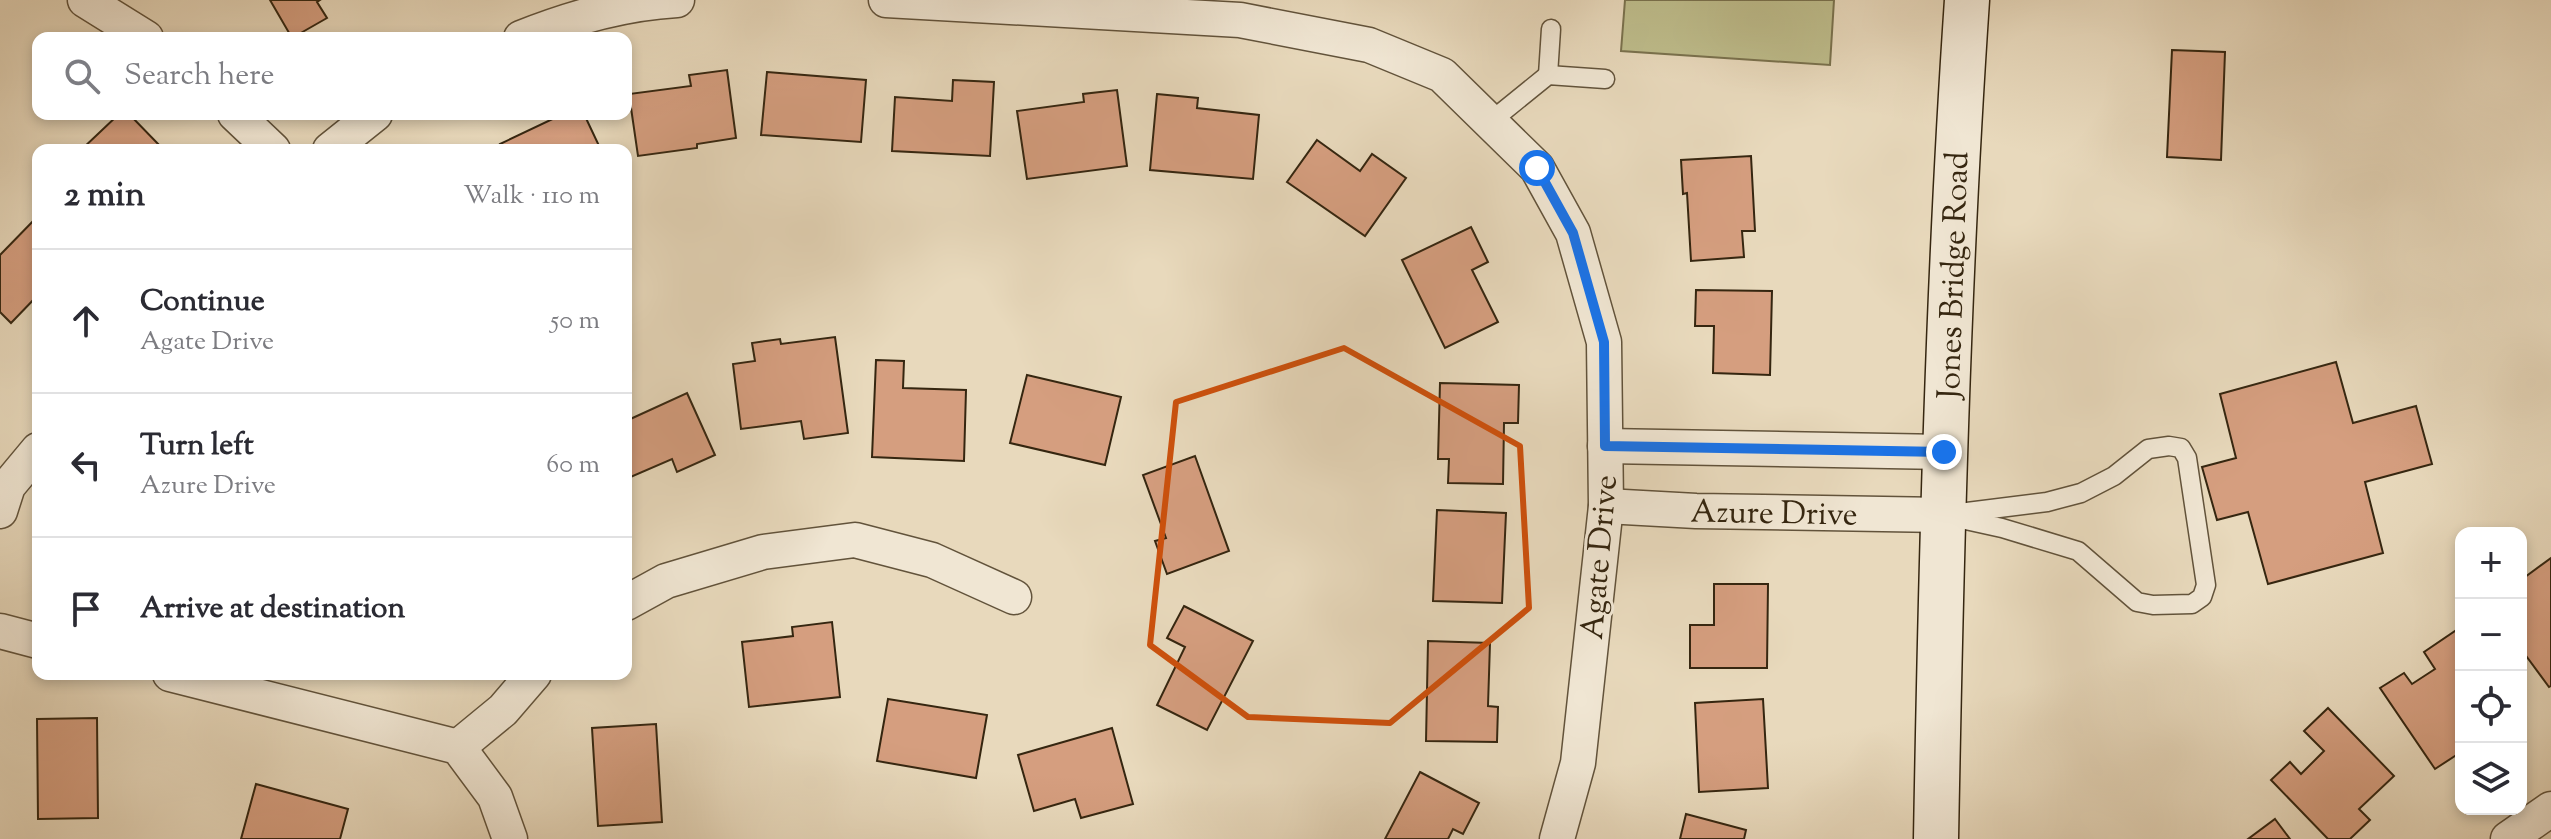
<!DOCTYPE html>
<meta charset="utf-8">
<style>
:root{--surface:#fff;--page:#f7f7f7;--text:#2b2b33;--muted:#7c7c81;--line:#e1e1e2}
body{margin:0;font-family:"Sorts Mill Goudy",serif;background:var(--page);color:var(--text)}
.controls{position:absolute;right:24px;bottom:24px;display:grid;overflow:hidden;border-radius:16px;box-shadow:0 4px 12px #0003}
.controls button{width:72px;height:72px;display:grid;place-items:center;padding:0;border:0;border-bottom:2px solid var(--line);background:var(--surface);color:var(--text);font:40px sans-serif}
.stop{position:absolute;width:24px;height:24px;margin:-18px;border:6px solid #1a73e8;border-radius:50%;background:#fff}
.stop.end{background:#1a73e8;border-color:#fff;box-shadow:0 2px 8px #0008}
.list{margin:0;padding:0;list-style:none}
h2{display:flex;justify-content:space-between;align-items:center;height:104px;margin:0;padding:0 32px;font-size:34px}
h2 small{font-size:26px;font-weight:400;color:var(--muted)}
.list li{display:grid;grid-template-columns:52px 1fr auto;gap:24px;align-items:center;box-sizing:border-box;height:144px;padding:0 32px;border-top:2px solid var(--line)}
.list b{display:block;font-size:30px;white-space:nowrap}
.list p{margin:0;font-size:26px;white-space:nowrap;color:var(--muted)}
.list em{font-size:26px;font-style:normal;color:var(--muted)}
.icon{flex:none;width:44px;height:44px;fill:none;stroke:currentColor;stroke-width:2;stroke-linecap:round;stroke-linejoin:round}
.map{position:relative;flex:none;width:2551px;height:839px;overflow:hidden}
.search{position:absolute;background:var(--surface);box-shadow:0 4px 12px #0003;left:32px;top:32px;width:600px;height:88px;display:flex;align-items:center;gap:20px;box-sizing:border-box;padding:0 28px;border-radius:16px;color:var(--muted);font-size:30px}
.panel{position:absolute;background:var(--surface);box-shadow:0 4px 12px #0003;left:32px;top:144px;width:600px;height:536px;border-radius:16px}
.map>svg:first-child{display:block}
.green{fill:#bebd8c;stroke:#7a724e;stroke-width:2}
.building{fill:#d59e7f;stroke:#352610;stroke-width:2}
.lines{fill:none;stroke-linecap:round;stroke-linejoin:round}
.lane-casing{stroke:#62533b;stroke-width:21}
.street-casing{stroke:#62533b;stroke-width:37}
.secondary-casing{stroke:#352610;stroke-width:47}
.lane{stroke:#f0e6d3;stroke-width:18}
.street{stroke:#f0e6d3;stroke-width:34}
.secondary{stroke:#f0e6d3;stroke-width:44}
.route{stroke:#1a73e8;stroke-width:10}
.marked{fill:none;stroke:#cd510d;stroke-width:6;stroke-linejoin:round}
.labels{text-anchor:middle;stroke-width:6;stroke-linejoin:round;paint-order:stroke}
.street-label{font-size:32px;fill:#352610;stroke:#f0e6d3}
</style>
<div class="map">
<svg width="2551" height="839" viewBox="0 0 2551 839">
<rect width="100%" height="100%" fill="#e8d9bc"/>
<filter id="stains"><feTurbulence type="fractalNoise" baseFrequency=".0025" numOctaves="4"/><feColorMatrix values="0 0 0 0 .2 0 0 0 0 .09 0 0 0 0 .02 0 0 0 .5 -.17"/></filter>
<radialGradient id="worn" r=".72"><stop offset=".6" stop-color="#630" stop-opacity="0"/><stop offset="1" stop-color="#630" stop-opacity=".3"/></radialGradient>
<polygon class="green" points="1625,0 1834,0 1830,65 1621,51"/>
<g class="building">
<polygon points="270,0 320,0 317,2 327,18 292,38"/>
<polygon points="2172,50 2225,52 2221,160 2167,157"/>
<polygon points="727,70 736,138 697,144 697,148 638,156 629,94 691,86 689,75"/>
<polygon points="767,72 866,80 861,142 761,135"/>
<polygon points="953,80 994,82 990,156 892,151 895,97 952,101"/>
<polygon points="1117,90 1127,166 1027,179 1017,111 1084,102 1083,94"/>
<polygon points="1157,94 1198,98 1197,108 1259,115 1253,179 1150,170"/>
<polygon points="119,114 129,114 164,150 81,150"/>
<polygon points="563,114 584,114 601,150 503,150 500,144"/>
<polygon points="1317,140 1360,171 1372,154 1406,178 1365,236 1287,182"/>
<polygon points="1751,156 1755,231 1742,231 1744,257 1691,261 1687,193 1683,194 1681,160"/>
<polygon points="38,216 38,295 11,323 0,312 0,255"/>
<polygon points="1471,227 1488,262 1472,270 1498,322 1445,348 1402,260"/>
<polygon points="1696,290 1772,291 1770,375 1713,373 1714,326 1695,326"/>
<polygon points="835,337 848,433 804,439 801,421 741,429 733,364 755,361 752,343 780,339 781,344"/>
<polygon points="876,360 904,361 903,388 966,390 964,461 872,457"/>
<polygon points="2336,362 2353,423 2416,406 2432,464 2365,482 2383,553 2268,584 2248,512 2217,520 2202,467 2236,458 2220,394"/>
<polygon points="1027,375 1121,397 1105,465 1010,443"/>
<polygon points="1440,383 1519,385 1518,423 1504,423 1503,484 1448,483 1449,459 1438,459"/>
<polygon points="687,393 715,455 677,472 672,459 626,479 626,421"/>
<polygon points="1195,456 1229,551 1167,574 1155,541 1166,538 1143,475"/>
<polygon points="1437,510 1506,513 1502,603 1433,601"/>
<polygon points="2551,558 2551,686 2549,687 2521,649 2521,580"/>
<polygon points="1714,584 1768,584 1767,668 1690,668 1690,625 1714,625"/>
<polygon points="1184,606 1253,641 1207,730 1157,705 1185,647 1167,638"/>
<polygon points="832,622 840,697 749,707 742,642 793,636 792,627"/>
<polygon points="2458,629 2461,634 2461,752 2435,769 2380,688 2404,673 2412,684 2435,669 2424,652"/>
<polygon points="1428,641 1490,643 1488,706 1498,707 1497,742 1426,741"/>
<polygon points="888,699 987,715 976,778 877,761"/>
<polygon points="1763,699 1768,788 1699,792 1695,703"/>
<polygon points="2328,708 2394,776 2359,809 2370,820 2350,839 2328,839 2271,780 2290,762 2301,774 2324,751 2304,731"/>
<polygon points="97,718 98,818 38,819 37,719"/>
<polygon points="656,724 662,822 598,826 592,728"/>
<polygon points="1112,728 1133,804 1081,818 1075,799 1034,811 1018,755"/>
<polygon points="1420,772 1479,803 1463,834 1453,829 1448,839 1385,839"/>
<polygon points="256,784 348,809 340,839 241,839"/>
<polygon points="1686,814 1746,830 1744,839 1680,839"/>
<polygon points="2275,819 2290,839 2248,839"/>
</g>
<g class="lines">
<g class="lane-casing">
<g id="lane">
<polyline points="1548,75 1551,29"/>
<polyline points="1490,122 1548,75 1605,79"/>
<polygon points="2169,446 2181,448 2187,458 2206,585 2202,597 2192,604 2153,605 2137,602 2078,551 2002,528 1943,515 2047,502 2081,493 2114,476 2148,449"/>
</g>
</g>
<g class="street-casing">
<g id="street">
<polyline points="85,0 146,38"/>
<polyline points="886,0 1240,20 1369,45 1442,75 1537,168 1573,233 1604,342 1606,506 1578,763 1557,839"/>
<path d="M521,38C571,18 623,3 677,0"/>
<polyline points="235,114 273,150"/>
<polyline points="330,150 375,114"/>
<polyline points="1605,446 1944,452"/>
<polyline points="1606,506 1696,511 1943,515"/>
<polyline points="0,511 8,486 38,450"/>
<polyline points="626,603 666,581 763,552 855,540 932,560 1014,597"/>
<polyline points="0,631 38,641"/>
<polyline points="170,674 458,747 495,797 510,839"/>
<polyline points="458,747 503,710 534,674"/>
<polyline points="2508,839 2551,809"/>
</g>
</g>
<g class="secondary-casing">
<path id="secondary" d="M1936,839C1941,559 1948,279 1967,0"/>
</g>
<use href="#lane" class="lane"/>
<use href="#street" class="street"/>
<use href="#secondary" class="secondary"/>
</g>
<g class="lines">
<polyline class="route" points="1537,168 1573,233 1604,342 1605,446 1944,452"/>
</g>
<path class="marked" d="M1344,348L1520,446L1529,608L1390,723L1248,717L1150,645L1176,402Z"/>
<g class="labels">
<g class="street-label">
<text transform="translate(1952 275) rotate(-88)" y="11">Jones Bridge Road</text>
<text transform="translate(1774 512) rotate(1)" y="11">Azure Drive</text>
<text transform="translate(1598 557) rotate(-85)" y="11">Agate Drive</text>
</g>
</g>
<rect width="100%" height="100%" filter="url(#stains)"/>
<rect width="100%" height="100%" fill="url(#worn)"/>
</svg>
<div class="controls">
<button>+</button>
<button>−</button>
<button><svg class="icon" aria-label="locate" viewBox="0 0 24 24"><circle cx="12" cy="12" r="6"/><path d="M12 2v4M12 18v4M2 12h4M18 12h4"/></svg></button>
<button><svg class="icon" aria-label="layers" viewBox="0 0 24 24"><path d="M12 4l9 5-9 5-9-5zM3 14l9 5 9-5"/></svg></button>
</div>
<div class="stop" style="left:1537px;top:168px"></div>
<div class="stop end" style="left:1944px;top:452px"></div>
<div class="search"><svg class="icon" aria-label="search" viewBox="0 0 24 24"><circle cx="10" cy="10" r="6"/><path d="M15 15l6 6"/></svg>Search here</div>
<section class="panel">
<h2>2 min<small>Walk · 110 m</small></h2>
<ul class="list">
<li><svg class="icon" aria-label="ahead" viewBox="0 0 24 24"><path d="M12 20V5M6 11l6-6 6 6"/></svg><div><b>Continue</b><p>Agate Drive</p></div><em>50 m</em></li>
<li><svg class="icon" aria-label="left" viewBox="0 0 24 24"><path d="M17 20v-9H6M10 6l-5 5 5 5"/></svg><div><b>Turn left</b><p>Azure Drive</p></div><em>60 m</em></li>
<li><svg class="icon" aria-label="arrive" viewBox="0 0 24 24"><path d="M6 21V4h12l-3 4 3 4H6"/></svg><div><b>Arrive at destination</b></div></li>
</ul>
</section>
</div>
